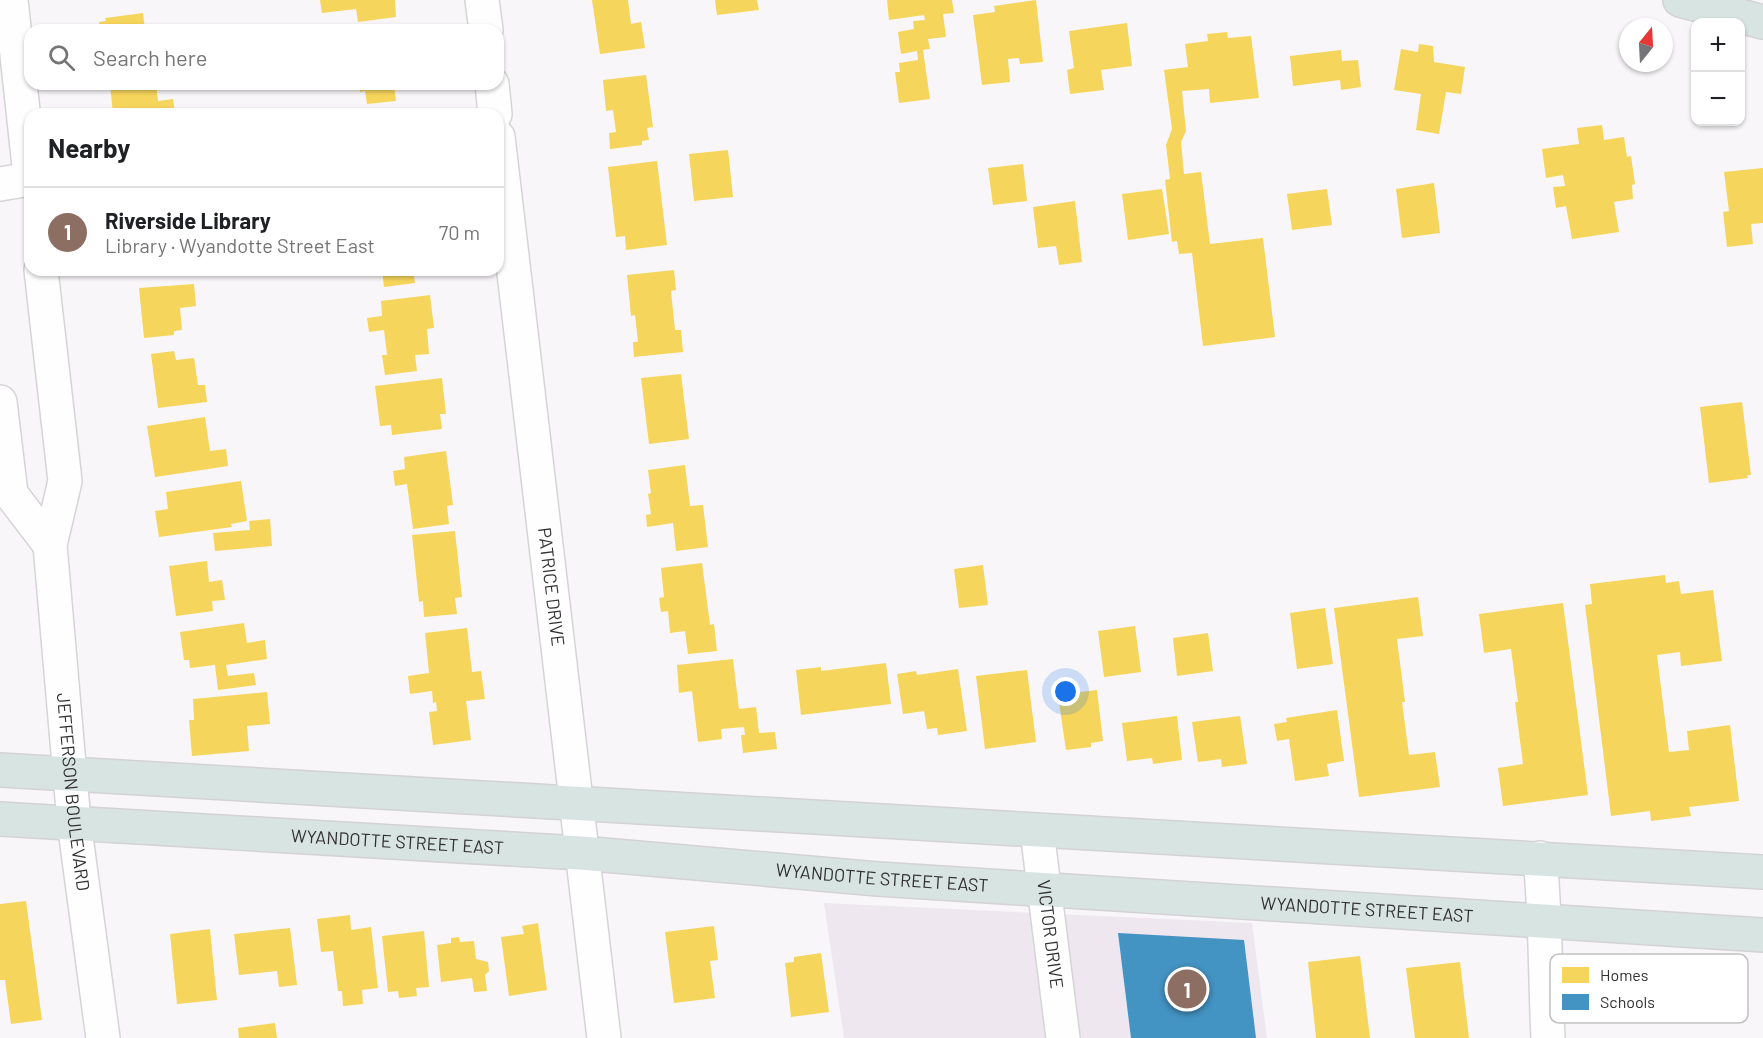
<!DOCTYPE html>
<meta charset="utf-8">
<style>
:root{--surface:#fff;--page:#f2f2f2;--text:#202124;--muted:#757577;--line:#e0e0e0;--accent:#ea580c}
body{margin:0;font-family:Barlow,sans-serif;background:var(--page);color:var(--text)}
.controls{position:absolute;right:18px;top:18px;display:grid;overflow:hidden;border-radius:12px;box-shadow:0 2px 4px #0004}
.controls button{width:54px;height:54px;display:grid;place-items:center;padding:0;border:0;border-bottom:2px solid var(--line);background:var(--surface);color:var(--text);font:30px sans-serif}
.compass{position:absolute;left:1619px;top:18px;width:54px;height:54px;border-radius:50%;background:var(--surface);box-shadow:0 2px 4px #0004;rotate:18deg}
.you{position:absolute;left:1066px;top:692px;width:21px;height:21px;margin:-15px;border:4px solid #fff;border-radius:50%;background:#1a73e8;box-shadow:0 0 0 9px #1a73e833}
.badge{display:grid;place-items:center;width:39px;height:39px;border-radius:50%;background:var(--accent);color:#fff;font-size:20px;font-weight:700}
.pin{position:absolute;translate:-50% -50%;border:3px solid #fff;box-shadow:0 2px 6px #0006}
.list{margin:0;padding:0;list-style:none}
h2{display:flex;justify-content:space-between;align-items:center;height:78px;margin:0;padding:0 24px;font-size:26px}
h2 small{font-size:20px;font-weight:400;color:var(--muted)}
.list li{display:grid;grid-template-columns:39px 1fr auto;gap:18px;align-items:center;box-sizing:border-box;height:90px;padding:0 24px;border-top:2px solid var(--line)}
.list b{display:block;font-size:22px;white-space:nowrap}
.list p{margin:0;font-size:20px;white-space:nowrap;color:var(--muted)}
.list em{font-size:20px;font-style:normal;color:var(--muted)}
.icon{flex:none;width:33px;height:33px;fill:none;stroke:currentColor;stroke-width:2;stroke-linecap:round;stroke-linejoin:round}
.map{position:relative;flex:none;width:1763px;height:1038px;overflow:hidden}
.search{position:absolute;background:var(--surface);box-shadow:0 2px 4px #0004;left:24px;top:24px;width:480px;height:66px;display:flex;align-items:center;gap:15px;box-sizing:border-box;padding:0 21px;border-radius:18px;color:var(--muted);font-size:22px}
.panel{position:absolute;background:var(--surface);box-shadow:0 2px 4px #0004;left:24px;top:108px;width:480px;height:168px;border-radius:18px}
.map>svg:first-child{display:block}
.built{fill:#eee7f0}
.homes{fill:#f6d55c}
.schools{fill:#4393c3}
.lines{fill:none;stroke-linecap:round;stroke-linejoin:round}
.minor-casing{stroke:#d6d4d7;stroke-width:36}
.major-casing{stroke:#d4d2d4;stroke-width:36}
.minor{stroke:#fefefe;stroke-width:33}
.major{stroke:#d8e4e2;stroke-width:33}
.labels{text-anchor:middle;stroke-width:6;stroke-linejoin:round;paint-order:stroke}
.street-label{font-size:18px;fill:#323032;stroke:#fff}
.key{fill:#fff;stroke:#c2c1c2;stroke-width:1.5}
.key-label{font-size:16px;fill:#323032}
</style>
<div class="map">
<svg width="1763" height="1038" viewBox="0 0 1763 1038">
<rect width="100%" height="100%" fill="#f9f6fa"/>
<polygon class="built" points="824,903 1252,923 1267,1038 844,1038"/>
<g class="homes">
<polygon points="320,0 395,0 396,17 358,22 356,9 322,13"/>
<polygon points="592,0 628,0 631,24 641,22 645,48 600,54"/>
<polygon points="715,0 757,0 759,10 717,15"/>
<polygon points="887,0 952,0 954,13 943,14 946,37 928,39 930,49 923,50 930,99 899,103 895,72 900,72 899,63 918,60 917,51 901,54 898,32 914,29 913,21 925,20 924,15 889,20"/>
<polygon points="1036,0 1043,62 1020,64 1019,58 1008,59 1010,82 982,85 973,15 995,12 994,6"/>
<polygon points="143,13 145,30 100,30 99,22 106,21 105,18"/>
<polygon points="1127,23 1132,66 1101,70 1104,90 1070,94 1067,70 1074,68 1069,31"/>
<polygon points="1227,32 1228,38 1251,36 1259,98 1210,103 1209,89 1182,91 1186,131 1181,142 1184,174 1201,172 1210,244 1263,238 1275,337 1203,346 1192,253 1179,254 1177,241 1172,242 1165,180 1170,179 1166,145 1172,129 1164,70 1188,67 1185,44 1208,41 1207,34"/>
<polygon points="1419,44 1433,46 1434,62 1465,67 1461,94 1446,92 1439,134 1416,130 1421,94 1394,90 1401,49 1418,52"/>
<polygon points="1341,50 1342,61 1358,60 1361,87 1341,90 1340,80 1293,86 1290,56"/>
<polygon points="646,75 653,127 647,128 649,140 642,141 642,145 610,149 609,133 616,132 613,110 606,111 603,80"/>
<polygon points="110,84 156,84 158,101 173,99 175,114 113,114"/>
<polygon points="359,84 399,84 394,86 396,101 367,104 365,91 360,92"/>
<polygon points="1602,125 1604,140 1624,137 1627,157 1631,156 1635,184 1632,185 1633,199 1614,202 1619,232 1572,239 1566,206 1556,208 1553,187 1565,186 1563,175 1546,178 1542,149 1579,144 1577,128"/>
<polygon points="728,150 733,197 694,201 689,154"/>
<polygon points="657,161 667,245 626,250 625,236 616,237 608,167"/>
<polygon points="1023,164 1027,201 993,205 988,168"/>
<polygon points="1763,168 1763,223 1751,224 1753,244 1727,247 1723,212 1729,211 1724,172"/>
<polygon points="1434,183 1440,233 1402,238 1396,189"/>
<polygon points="1162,189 1169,234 1128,240 1122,194"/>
<polygon points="1327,189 1332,225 1292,230 1287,194"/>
<polygon points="1075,201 1082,262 1059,265 1056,246 1038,248 1033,207"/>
<polygon points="382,270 413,270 415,283 384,287"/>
<polygon points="674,270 676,290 671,291 675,330 681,330 683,352 634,357 633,342 638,342 635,315 631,316 627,275"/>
<polygon points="194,284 196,306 180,308 182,330 174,331 174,335 144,338 139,288"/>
<polygon points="430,295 434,328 427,329 429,354 415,355 417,371 385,375 382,355 387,355 384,330 369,332 367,318 382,316 381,301"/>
<polygon points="174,351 176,360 194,358 198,385 205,385 207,402 158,408 151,354"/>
<polygon points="681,374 689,439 649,444 641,378"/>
<polygon points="442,378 446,414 440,414 442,429 392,435 391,425 380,426 375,386"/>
<polygon points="1742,402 1751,475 1747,475 1748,478 1709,483 1700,407"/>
<polygon points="205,417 210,451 226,449 228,466 155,477 147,426"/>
<polygon points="446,451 453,505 447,506 449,524 413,529 407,484 395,486 393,471 405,469 404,457"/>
<polygon points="685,465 690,506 703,505 708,547 676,551 673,523 647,527 646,515 651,514 648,494 651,493 648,470"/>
<polygon points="241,481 247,521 231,524 232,527 159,537 155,511 168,509 166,492"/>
<polygon points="270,519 272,546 215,551 213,533 250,530 249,521"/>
<polygon points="455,531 462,597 455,598 457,614 424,617 423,601 419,602 412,535"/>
<polygon points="207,561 209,582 222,580 225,600 212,601 213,611 176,616 169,566"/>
<polygon points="702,563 710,625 714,624 717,651 688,654 685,631 670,633 668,611 661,612 659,598 664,597 661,568"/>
<polygon points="983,565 988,605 959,608 954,569"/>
<polygon points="1665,575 1666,583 1679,581 1681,594 1713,590 1722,661 1681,666 1680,652 1657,655 1669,752 1689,750 1687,731 1730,725 1739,801 1689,807 1691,816 1651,821 1650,811 1611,816 1585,605 1592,604 1590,584"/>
<polygon points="1418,597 1423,636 1397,639 1405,702 1402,702 1409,755 1435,752 1440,787 1359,797 1334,608"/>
<polygon points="1563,603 1588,795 1503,806 1498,768 1523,764 1515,702 1518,702 1511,649 1484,653 1479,614"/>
<polygon points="1325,608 1333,664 1297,669 1290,613"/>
<polygon points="244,623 247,643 265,640 267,659 226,665 228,676 254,673 256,685 218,690 215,665 190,668 189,660 184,660 180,632"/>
<polygon points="1135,626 1141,672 1104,677 1098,631"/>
<polygon points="467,628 472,672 481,671 485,699 466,701 471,740 433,745 429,712 437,711 436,702 433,703 432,691 410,694 408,676 429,673 425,633"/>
<polygon points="1208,633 1213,671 1177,676 1173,638"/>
<polygon points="733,659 739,709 756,707 759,733 775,732 777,749 743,753 741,735 745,735 744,727 721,729 722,739 698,742 692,691 679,693 677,665"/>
<polygon points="886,663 891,704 801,715 796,670 821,667 821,671"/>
<polygon points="958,669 967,731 938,735 937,728 927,729 924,711 903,714 897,674 916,671 917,675"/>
<polygon points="1027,670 1036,742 985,749 976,676"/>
<polygon points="1097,690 1103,741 1091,743 1091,747 1066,750 1058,695"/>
<polygon points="267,692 270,724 247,726 249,751 192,756 189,720 194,720 193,699"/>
<polygon points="1337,710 1344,761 1327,764 1329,776 1295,781 1289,739 1277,741 1274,724 1287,722 1286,718"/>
<polygon points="1177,716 1182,760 1153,764 1152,758 1127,761 1122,723"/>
<polygon points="1240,716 1247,764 1222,767 1221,759 1198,762 1192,722"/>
<polygon points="26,901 42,1020 11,1024 5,980 0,980 0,904"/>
<polygon points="350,915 351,930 371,927 378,988 362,990 363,1004 343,1006 342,991 338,991 333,951 321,952 317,919"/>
<polygon points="538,923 547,990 509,996 501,937 524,934 522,926"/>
<polygon points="714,926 718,960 710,961 715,998 674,1003 665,932"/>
<polygon points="290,928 297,985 279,987 277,971 239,975 234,934"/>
<polygon points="210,929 217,1000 177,1004 170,934"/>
<polygon points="424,931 429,987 416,988 417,996 399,998 398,991 388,992 382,936"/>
<polygon points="459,937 460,942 474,941 476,959 488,962 489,971 485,975 487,991 474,992 472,978 441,982 437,945 451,943 451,938"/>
<polygon points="821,953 829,1012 791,1017 785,963 794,962 794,957"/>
<polygon points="1360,956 1370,1038 1316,1038 1308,962"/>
<polygon points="1460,962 1469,1038 1415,1038 1406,968"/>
<polygon points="275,1023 277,1038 239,1038 238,1028"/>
</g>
<polygon class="schools" points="1118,933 1244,940 1256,1038 1131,1038"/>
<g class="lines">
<g class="minor-casing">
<g id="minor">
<polyline points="11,0 30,175"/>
<polyline points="482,0 486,30"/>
<polyline points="492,84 495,114"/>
<path id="s1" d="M498,137L604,1038"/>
<polyline points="0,184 30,179"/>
<path id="s2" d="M41,270L65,481L50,545L74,822L103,1038"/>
<polyline points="0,402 11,494 50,545"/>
<path id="s3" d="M1037,831L1063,1038"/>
<path d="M1540,858C1546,918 1545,978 1548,1038"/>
</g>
</g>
<g class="major-casing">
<g id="major">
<polyline points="1680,0 1763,22"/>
<polyline points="0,770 1763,872"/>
<path id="s4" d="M0,819L581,853L878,879L1763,935"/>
</g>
</g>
<use href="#minor" class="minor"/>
<use href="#major" class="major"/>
</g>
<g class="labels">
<g class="street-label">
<text dy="6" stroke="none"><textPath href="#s1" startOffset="453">PATRICE DRIVE</textPath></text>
<text dy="6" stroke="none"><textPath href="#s2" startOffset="526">JEFFERSON BOULEVARD</textPath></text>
<text dy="6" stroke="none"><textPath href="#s4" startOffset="398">WYANDOTTE STREET EAST</textPath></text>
<text dy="6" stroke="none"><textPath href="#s4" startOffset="884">WYANDOTTE STREET EAST</textPath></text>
<text dy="6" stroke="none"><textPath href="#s4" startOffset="1370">WYANDOTTE STREET EAST</textPath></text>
<text dy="6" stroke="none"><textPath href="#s3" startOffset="104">VICTOR DRIVE</textPath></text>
</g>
</g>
<rect x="1550" y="954" width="198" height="69" rx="9" class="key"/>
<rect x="1562" y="967" width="27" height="16" fill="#f6d55c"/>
<rect x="1562" y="994" width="27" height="16" fill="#4393c3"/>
<g class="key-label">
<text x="1600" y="981">Homes</text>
<text x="1600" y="1008">Schools</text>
</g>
</svg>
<div class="controls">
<button>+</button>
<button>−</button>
</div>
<svg class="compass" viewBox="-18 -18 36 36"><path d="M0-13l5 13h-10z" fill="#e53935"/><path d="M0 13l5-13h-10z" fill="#757577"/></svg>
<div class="you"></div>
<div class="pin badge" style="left:1187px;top:989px;background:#8d6e63">1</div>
<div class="search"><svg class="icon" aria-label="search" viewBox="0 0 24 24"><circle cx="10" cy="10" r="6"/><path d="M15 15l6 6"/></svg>Search here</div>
<section class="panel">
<h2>Nearby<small></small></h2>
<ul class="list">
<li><span class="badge" style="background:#8d6e63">1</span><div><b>Riverside Library</b><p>Library · Wyandotte Street East</p></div><em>70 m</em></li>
</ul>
</section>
</div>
